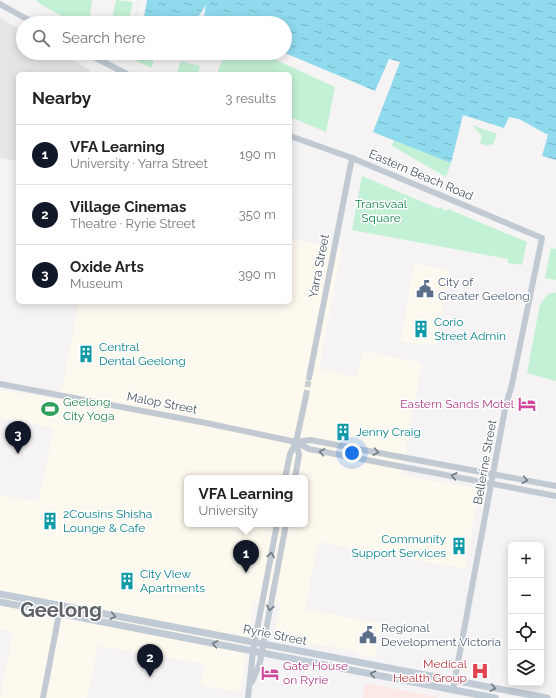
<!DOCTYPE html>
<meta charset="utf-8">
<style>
:root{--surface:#fff;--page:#f2f2f2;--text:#222;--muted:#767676;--line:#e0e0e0;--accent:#111827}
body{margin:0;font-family:Raleway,sans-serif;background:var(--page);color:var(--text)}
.controls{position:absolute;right:12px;bottom:12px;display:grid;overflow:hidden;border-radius:6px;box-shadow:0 2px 10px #0003}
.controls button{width:36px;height:36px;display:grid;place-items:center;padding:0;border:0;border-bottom:1px solid var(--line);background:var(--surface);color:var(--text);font:20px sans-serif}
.you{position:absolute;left:352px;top:453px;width:14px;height:14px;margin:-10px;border:3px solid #fff;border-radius:50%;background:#1a73e8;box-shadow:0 0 0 6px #1a73e833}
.badge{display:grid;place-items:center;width:26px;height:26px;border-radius:50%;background:var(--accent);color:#fff;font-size:13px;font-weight:700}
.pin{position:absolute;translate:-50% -33px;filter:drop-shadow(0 1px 2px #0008)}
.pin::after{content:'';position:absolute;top:21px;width:14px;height:12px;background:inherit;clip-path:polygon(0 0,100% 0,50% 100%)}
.popup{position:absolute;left:184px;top:475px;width:124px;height:52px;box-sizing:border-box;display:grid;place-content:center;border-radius:6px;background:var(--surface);filter:drop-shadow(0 1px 3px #0005);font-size:13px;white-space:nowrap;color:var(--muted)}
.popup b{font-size:15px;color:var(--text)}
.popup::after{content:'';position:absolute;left:50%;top:100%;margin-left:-8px;border:8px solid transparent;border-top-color:var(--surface)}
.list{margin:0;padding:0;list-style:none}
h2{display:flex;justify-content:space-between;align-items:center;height:52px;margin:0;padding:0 16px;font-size:17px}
h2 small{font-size:13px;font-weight:400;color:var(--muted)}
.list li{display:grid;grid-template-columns:26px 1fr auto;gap:12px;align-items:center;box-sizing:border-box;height:60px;padding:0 16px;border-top:1px solid var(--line)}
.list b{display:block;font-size:15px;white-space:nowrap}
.list p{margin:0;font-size:13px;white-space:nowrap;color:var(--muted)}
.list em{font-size:13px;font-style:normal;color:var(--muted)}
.icon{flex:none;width:22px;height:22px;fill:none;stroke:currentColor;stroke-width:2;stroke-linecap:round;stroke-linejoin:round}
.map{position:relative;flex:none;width:556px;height:698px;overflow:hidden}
.search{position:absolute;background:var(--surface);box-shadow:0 2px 10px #0003;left:16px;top:16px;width:276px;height:44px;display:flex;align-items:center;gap:10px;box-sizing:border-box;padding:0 14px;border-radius:22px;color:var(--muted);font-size:15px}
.panel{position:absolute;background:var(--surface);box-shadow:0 2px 10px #0003;left:16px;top:72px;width:276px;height:232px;border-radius:6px}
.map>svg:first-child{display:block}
.commercial{fill:#fdf9ef;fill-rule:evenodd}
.education{fill:#e6e4e5}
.medical{fill:#fce8e6}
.green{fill:#c3f1d5}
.water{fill:url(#water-ripples)}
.pier{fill:#f5f3f3}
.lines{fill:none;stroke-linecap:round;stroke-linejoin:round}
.tertiary-tunnel{stroke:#caccce;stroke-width:6;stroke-dasharray:6 3;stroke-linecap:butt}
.tertiary{stroke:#c1cad2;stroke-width:6}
.secondary{stroke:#c1cbd6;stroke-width:7}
.oneway{stroke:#6e7983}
.oneway2{stroke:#6e7984}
.labels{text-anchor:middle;stroke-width:3;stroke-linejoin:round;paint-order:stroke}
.street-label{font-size:12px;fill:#4a5661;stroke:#fff}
.park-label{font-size:12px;fill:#17864f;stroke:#fff}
.service-label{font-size:12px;fill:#4e5e75;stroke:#fff;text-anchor:start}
.culture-label{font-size:12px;fill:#0d838f;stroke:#fff;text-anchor:start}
.leisure-label{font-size:12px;fill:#27864d;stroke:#fff;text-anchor:start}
.hotel-label{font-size:12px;fill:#b23c85;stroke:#fff;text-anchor:end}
.health-label{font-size:12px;fill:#be3a42;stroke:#fff;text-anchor:end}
.town-label{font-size:20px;font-weight:bold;fill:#5f6368;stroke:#fff}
</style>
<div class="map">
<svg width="556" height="698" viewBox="0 0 556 698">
<defs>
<pattern id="water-ripples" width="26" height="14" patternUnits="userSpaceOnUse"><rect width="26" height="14" fill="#90daee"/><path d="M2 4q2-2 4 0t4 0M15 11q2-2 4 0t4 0" fill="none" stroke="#78b4c4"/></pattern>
</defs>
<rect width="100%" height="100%" fill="#f5f3f3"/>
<g class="commercial">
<path d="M290,239L342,248L319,368L357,377L362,351L422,363L401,475L479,489L465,569L318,542L305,609L381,624L375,657L361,655L352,650L273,638L280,605L254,602L240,692L201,685L205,664L98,646L87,698H0L13,632L0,629V495L38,502L54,428L0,417V390L60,399L79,302H290ZM187,478H305V524H187Z"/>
<polygon points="414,264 450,270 436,345 401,342"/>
</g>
<polygon class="education" points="0,18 23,31 23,53 61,53 90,70 89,74 18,74 18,161 0,158"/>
<polygon class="medical" points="365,683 437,697 437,698 363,698"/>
<g class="green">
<polygon points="36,0 92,0 89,23 74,23 42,5"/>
<polygon points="116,0 133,2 128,23 111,23"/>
<polygon points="129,53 154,57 152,68 128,57"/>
<polygon points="225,53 261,53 335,87 326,132 290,117 290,74 217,74"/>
<polygon points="180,61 200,66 198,74 177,74"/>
<polygon points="472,125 497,134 493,145 490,144 488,146 480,143 482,136"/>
<polygon points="394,140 451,163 446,177 392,146"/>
<polygon points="362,176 439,209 440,207 446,211 448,209 527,242 522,265 508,263 508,259 352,230"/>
<polygon points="551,248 556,249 556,280 545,278"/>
<polygon points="556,292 556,381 527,373 540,304 548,294"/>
</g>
<polygon class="water" points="139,0 556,0 556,160 542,156 548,135 519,119 509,117 504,128 463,115 451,163 373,132 400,62 389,59 375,91 285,53 285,23 217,23 204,17 206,5 194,23 134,23"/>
<polygon class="pier" points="139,0 147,0 143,23 134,23"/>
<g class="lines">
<polyline class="tertiary-tunnel" points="306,396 309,378"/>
<g class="tertiary">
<polyline points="0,4 34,23"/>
<polyline points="86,53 127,74"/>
<polyline points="290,136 352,158 542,238 512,384 505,409 453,689"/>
<polyline points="309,378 352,158"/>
<polyline points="0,384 206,423 296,442 309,449 556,496"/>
<polyline points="296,442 310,440 556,486"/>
<polyline points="285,478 290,454 296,442 306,396"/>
<polyline points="295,478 299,455 296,442"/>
<polyline points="252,682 260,662 286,524"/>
<polyline points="43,698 59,614"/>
<polyline points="248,698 253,651 277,524"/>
</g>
<g class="secondary">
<polyline points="0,594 547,698"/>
<polyline points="0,602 495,698"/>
</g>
</g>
<defs><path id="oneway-chevron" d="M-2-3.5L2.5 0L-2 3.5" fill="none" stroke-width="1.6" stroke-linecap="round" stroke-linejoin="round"/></defs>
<g class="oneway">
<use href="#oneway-chevron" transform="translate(322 452) rotate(-169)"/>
<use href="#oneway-chevron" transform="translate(376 452) rotate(11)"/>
<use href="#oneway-chevron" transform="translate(454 476) rotate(-169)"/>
<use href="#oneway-chevron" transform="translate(525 480) rotate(11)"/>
<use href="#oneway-chevron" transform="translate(271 555) rotate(-79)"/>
<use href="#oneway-chevron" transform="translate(270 608) rotate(101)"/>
</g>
<g class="oneway2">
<use href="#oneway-chevron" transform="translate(113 616) rotate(11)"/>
<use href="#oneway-chevron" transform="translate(215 644) rotate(-169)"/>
<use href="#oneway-chevron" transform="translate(373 674) rotate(-169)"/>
<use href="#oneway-chevron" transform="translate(493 688) rotate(11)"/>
</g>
<defs>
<g id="civic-bare" transform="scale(1.38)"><path d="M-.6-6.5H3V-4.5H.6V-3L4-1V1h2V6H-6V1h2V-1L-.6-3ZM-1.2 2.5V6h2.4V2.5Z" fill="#5c6f8a" stroke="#fff" stroke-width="2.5" paint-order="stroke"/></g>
<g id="building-bare" transform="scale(1.38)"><path d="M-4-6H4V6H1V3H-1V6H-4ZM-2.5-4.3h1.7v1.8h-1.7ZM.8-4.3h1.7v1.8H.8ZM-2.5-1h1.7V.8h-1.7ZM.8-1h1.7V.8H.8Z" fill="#0f9aa8" stroke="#fff" stroke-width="2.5" paint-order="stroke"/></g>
<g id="hotel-bare" transform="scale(1.38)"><path d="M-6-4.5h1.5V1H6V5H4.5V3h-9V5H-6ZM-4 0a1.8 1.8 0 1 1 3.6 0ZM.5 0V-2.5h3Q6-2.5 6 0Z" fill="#d1479c" stroke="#fff" stroke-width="2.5" paint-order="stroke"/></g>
<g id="stadium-bare" transform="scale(1.38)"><path d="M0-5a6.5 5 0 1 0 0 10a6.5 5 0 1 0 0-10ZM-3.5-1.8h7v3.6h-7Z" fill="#2e9e5b" stroke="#fff" stroke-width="2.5" paint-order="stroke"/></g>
<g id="hospital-bare" transform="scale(1.38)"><path d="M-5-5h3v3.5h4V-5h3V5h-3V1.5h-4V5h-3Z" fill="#e0444e" stroke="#fff" stroke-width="2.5" paint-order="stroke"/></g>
</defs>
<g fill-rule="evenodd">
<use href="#civic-bare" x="425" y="289"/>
<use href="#building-bare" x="421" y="329"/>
<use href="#building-bare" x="86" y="354"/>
<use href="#hotel-bare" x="527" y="404"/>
<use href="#stadium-bare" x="50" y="409"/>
<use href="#building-bare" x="343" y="432"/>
<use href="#building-bare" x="50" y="521"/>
<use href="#building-bare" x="459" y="546"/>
<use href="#building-bare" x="127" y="581"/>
<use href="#civic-bare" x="368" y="635"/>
<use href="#hospital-bare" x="480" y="671"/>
<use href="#hotel-bare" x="270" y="673"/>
</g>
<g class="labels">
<g class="street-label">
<text transform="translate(421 175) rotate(23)" y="4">Eastern Beach Road</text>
<text transform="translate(319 266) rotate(-79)" y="4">Yarra Street</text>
<text transform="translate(162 403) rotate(11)" y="4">Malop Street</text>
<text transform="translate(485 462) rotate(-80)" y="4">Bellerine Street</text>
<text transform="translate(275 635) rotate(11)" y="4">Ryrie Street</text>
</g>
<g class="park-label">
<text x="381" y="208">Transvaal<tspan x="381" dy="14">Square</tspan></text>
</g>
<g class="service-label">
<text x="438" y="286">City of<tspan x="438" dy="14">Greater Geelong</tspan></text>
<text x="381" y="632">Regional<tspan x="381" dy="14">Development Victoria</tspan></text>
</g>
<g class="culture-label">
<text x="434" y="326">Corio<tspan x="434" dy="14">Street Admin</tspan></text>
<text x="99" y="351">Central<tspan x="99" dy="14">Dental Geelong</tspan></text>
<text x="356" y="436">Jenny Craig</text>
<text x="63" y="518">2Cousins Shisha<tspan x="63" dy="14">Lounge &amp; Cafe</tspan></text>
<text x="446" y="543" text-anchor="end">Community<tspan x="446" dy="14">Support Services</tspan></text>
<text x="140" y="578">City View<tspan x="140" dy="14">Apartments</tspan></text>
</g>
<g class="leisure-label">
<text x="63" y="406">Geelong<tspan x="63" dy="14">City Yoga</tspan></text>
</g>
<g class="hotel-label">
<text x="514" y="408">Eastern Sands Motel</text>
<text x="283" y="670" text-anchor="start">Gate House<tspan x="283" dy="14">on Ryrie</tspan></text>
</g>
<g class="health-label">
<text x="467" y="668">Medical<tspan x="467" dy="14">Health Group</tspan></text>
</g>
<g class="town-label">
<text x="61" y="617">Geelong</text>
</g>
</g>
</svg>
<div class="controls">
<button>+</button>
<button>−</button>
<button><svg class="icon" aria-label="locate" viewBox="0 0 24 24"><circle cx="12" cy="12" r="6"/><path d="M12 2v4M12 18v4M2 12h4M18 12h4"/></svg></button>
<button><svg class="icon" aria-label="layers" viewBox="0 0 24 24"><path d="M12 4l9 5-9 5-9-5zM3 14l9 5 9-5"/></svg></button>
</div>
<div class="you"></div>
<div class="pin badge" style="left:246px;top:573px">1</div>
<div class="popup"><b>VFA Learning</b>University</div>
<div class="pin badge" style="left:150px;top:677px">2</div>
<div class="pin badge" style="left:18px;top:454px">3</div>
<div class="search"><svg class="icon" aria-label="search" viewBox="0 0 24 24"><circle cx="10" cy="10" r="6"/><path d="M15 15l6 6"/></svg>Search here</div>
<section class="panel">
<h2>Nearby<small>3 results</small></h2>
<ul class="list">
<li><span class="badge">1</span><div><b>VFA Learning</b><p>University · Yarra Street</p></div><em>190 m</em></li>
<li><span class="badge">2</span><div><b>Village Cinemas</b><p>Theatre · Ryrie Street</p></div><em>350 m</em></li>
<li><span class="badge">3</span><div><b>Oxide Arts</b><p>Museum</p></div><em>390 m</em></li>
</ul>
</section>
</div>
